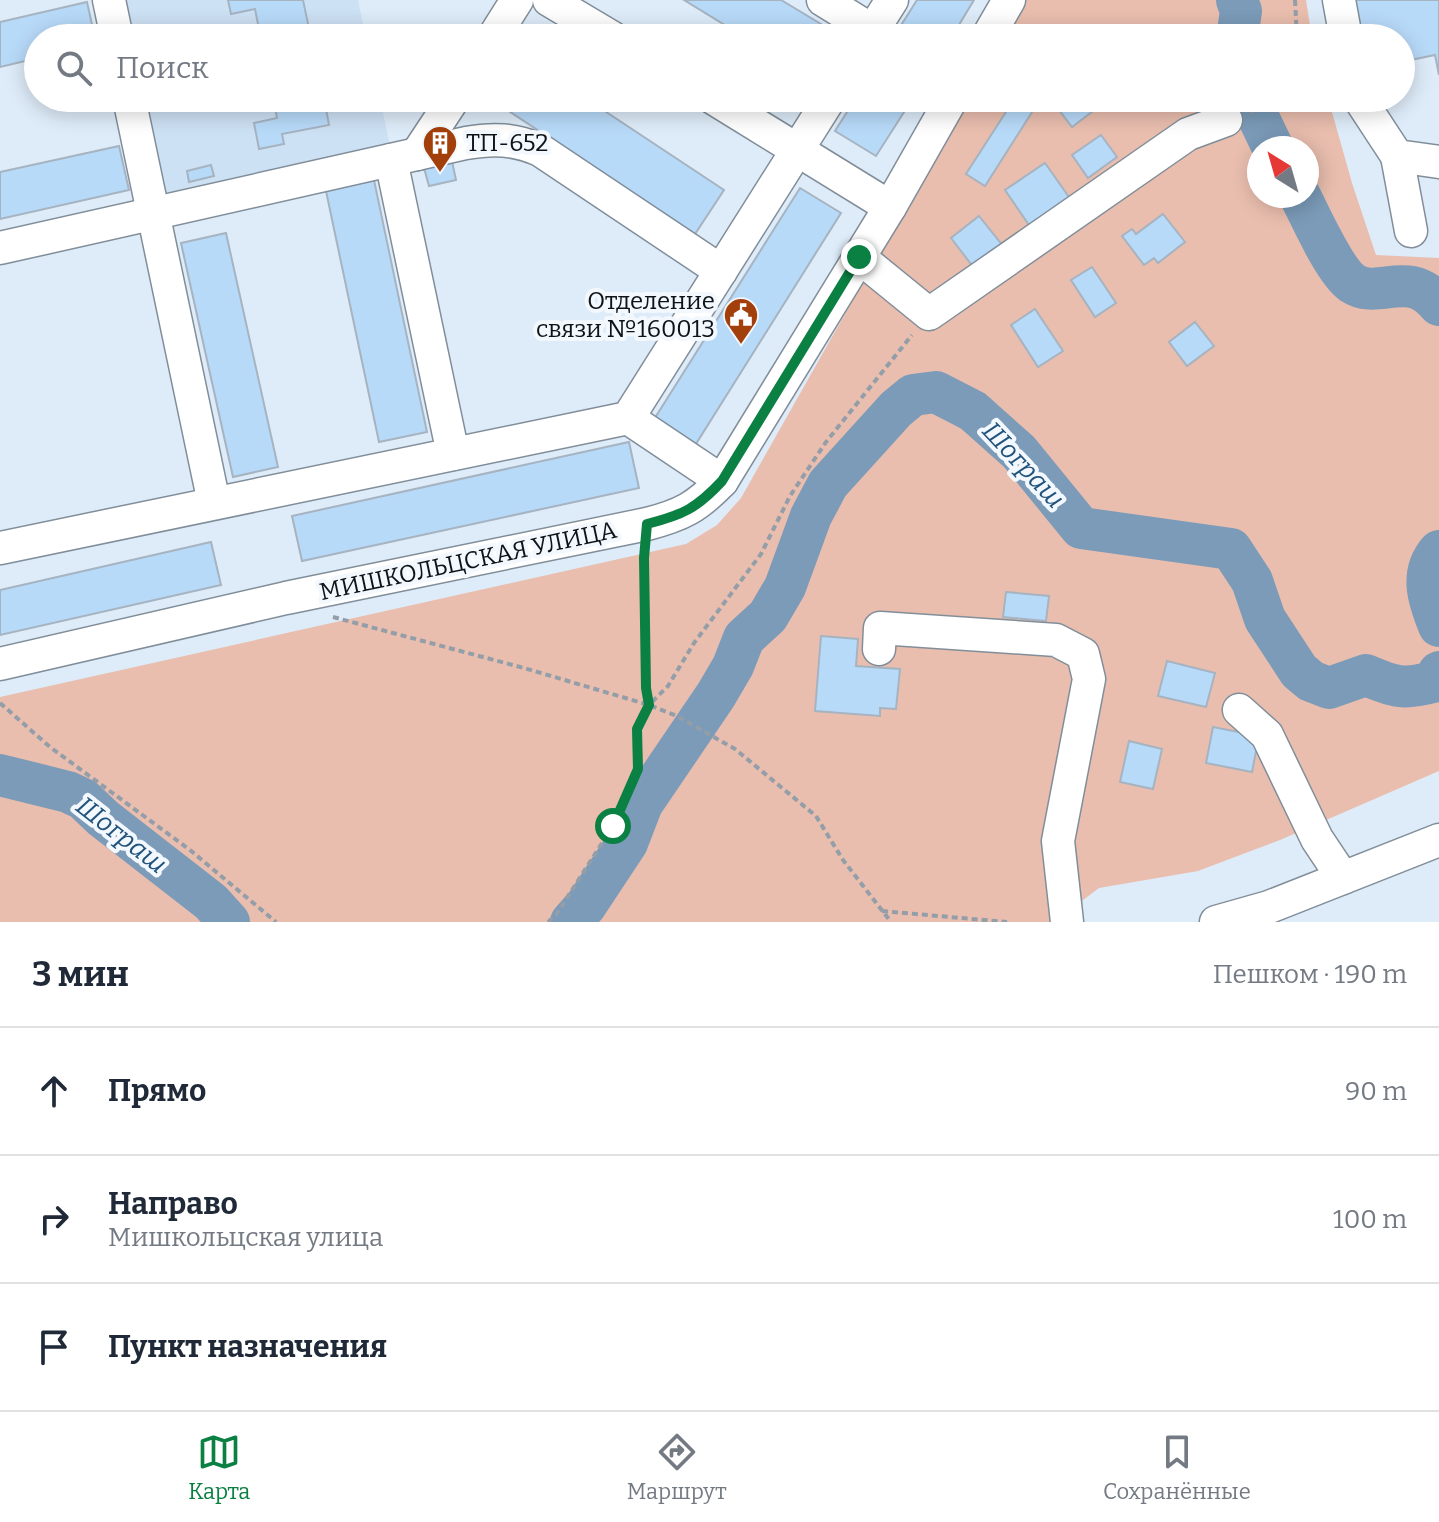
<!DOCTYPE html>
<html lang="ru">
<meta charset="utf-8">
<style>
:root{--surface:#fff;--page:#f6f6f7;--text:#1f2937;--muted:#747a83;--line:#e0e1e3;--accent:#0b8043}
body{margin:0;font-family:Bitter,serif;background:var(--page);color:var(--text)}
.compass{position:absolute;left:1247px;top:136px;width:72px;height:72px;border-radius:50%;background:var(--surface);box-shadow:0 4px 20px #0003;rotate:323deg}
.stop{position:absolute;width:24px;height:24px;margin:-18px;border:6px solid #0b8043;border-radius:50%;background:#fff}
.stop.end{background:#0b8043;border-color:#fff;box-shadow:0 2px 8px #0008}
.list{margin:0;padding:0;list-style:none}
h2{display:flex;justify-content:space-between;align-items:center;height:104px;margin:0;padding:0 32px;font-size:34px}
h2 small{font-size:26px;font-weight:400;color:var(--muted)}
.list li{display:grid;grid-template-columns:52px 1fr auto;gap:24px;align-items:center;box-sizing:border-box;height:128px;padding:0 32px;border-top:2px solid var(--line)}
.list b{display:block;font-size:30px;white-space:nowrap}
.list p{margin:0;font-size:26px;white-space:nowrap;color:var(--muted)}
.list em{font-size:26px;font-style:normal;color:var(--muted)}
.icon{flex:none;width:44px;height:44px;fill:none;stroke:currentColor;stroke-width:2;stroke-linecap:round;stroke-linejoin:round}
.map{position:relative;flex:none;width:1439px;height:922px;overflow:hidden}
.search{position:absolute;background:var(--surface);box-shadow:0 4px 20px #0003;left:24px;right:24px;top:24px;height:88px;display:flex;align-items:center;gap:20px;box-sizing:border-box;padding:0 28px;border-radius:44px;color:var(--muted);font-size:30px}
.sheet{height:488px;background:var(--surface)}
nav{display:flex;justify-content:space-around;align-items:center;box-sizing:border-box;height:112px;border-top:2px solid var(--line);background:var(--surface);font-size:22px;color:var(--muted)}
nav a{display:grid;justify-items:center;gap:4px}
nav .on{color:var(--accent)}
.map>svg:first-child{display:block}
.built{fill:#cde1f4}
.green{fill:#e9beae;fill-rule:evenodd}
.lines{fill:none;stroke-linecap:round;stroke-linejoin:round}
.river{stroke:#7b9bb8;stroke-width:42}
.building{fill:#b8daf9;stroke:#a6b3c0;stroke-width:2}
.minor-casing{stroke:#818e9a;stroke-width:35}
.path{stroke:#949ea8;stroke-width:4;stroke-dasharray:6 4;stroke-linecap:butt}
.minor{stroke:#fff;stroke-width:32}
.route{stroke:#0b8043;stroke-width:10}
.labels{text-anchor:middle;stroke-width:8;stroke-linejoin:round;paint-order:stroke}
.poi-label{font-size:24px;fill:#0e1318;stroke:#f2f8fd;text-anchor:start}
.street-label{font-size:24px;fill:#0e1318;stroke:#f2f8fd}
.water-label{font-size:26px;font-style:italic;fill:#21537c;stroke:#f2f8fd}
</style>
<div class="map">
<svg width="1439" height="922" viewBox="0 0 1439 922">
<rect width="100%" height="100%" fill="#deecf9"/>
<g class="built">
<polygon points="119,0 358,0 366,38 127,38"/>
<polygon points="141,98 380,98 391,151 163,201"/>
</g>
<g class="green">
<polygon points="1022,0 1306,0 1312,38 1001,38"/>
<path d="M967,98H1328L1352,183L1376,255L1439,258V771L1280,840L1198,871L1099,888L1054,922H0V697L686,544L717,525L741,498ZM1259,148H1307V196H1259Z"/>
</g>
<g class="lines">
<g class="river">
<polyline points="1237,0 1241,11 1237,38"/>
<polyline points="1249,98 1273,148"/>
<path d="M1300,196C1311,217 1334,270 1352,283C1379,301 1408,267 1439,305"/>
<path d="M1439,551C1419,574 1429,601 1439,626"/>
<polyline points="0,775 68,792 83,799 103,818 211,902 229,922"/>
<path d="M571,922L586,905L627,843L642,804L716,695L733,666L744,638L768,616L785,587L811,516L828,484L896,409L913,395L936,392L973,411L1019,452L1081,528L1231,549L1252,581L1265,619L1299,671L1311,681L1329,688L1366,675C1394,687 1403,690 1433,682L1439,672"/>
</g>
</g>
<g class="building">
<polygon points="228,0 303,0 311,38 207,38 239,31 240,38 260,34 255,9 231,14"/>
<polygon points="684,0 781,0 821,24 813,38 746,38"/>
<polygon points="917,0 974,0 951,38 893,38"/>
<polygon points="1349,0 1439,0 1439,75 1435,55 1401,62 1401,38 1357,38"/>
<polygon points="87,2 95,38 38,38 38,58 0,67 0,22"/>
<polygon points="273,98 324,98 329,125 282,134 284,144 259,149 254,123 277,118"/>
<polygon points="489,98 585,98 724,190 695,234"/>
<polygon points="856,98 913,98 876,156 835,131"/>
<polygon points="1015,98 1041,98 985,186 966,174"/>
<polygon points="1050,98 1110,98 1072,127"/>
<polygon points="1101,135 1117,157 1088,178 1072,155"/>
<polygon points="119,146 129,190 0,219 0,172"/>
<polygon points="452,161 456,180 429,186 424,168"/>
<polygon points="1045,163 1071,200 1031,228 1005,190"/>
<polygon points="211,165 214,176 189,182 187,171"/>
<polygon points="374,180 427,432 379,442 326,191"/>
<polygon points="800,188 841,213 694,447 653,421"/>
<polygon points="1163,214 1185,242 1158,263 1154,258 1144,265 1122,236 1132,229 1136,234"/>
<polygon points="979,216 1003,246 974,268 951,238"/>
<polygon points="226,233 278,467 233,477 181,243"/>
<polygon points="1092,267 1116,303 1095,317 1071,280"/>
<polygon points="1035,309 1063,351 1038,367 1011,325"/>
<polygon points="1195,322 1214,346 1187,366 1169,342"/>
<polygon points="629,442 639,488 302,561 292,516"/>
<polygon points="211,542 221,585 0,635 0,590"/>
<polygon points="1006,592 1049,596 1046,621 1003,617"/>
<polygon points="821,636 858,639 856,666 900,669 896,709 880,708 880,716 815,711"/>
<polygon points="1167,661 1215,673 1206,707 1158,696"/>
<polygon points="1213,727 1259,736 1252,772 1206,763"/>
<polygon points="1129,741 1162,749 1153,789 1120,782"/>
</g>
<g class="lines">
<g class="minor-casing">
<g id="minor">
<polyline points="109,0 117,38"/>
<polyline points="549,0 613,38"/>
<polyline points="823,0 873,31"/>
<polyline points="1339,0 1346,38"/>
<polyline points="493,38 517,0"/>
<polyline points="868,38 892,0"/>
<polyline points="987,38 1009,0"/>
<polyline points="129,98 214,503"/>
<polyline points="713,98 890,207"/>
<polyline points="1359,98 1397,156 1439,162"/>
<polyline points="417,154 454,98"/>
<polyline points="1397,156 1411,231"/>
<polyline points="391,160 453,454"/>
<path d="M0,248L466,143C494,138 514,139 540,150L721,271"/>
<polyline points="859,257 929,314 1188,134 1226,120"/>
<polyline points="628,418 722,481"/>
<polyline points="0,548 628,418 830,98"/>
<polyline points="879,649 880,628 1056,640 1083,654 1089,679 1058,841 1067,922"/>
<path d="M0,664L286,598L647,524C682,515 697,507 722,481L890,207L952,98"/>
<polyline points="1239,710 1267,735 1317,839 1343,878"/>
<polyline points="1216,922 1269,907 1439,840"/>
</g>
</g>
<g class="path">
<polyline points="1295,0 1297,38"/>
<polyline points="1250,112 1294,98"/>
<polyline points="645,552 646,688 649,705"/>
<polyline points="333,617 524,668 649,705 677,716 735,749 816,816 843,860 891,922"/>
<polyline points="0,703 50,747 190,850 276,922"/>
<polyline points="882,911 1007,922"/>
<polyline points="548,922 556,915 613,826 638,769 637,729 649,705 668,686 694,643 761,554 790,496 826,442 912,335"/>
</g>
<use href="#minor" class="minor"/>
</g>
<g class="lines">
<path class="route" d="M613,826L638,769L637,729L649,705L646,688L644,558L647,524C683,515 697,508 722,481L859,257"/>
</g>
<defs>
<g id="building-pin" transform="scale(1.8)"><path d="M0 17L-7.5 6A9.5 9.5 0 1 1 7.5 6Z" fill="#a33f0b" stroke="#f2f8fd"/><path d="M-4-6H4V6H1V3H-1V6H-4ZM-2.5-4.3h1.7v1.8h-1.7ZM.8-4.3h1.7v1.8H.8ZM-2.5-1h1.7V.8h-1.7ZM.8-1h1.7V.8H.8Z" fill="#fff"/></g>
<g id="civic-pin" transform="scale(1.8)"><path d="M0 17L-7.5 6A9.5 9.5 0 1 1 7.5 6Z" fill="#a33f0b" stroke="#f2f8fd"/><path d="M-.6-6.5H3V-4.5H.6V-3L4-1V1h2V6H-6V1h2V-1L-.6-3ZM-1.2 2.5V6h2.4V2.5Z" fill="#fff"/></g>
</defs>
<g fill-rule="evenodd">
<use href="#building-pin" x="440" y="143"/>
<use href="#civic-pin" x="741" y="315"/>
</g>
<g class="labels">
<g class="poi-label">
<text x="466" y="151">ТП-652</text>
<text x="715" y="309" text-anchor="end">Отделение<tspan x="715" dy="28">связи №160013</tspan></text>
</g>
<g class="street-label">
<text transform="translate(468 561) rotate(-12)" y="8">МИШКОЛЬЦСКАЯ УЛИЦА</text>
</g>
<g class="water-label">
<text transform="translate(1024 465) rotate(47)" y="9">Шограш</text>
<text transform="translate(122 835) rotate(38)" y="9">Шограш</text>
</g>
</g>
</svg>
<svg class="compass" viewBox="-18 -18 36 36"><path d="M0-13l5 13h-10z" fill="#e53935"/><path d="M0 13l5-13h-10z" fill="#747a83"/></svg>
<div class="stop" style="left:613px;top:826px"></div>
<div class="stop end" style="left:859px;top:257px"></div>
<div class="search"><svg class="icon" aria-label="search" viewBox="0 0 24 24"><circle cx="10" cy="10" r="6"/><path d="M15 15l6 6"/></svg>Поиск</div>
</div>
<section class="sheet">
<h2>3 мин<small>Пешком · 190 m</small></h2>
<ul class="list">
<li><svg class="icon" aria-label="ahead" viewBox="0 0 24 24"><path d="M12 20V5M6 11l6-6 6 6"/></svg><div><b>Прямо</b></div><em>90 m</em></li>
<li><svg class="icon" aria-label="right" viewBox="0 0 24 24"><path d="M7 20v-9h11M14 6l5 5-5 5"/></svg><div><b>Направо</b><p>Мишкольцская улица</p></div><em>100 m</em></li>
<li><svg class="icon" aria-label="arrive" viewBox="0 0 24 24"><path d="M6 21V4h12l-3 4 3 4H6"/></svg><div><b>Пункт назначения</b></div></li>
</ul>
</section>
<nav>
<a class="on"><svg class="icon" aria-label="map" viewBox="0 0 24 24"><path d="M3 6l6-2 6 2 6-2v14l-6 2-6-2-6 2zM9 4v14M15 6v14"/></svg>Карта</a>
<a><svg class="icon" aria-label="directions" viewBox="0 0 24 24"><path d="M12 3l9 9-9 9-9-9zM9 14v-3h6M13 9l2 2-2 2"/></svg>Маршрут</a>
<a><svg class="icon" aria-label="saved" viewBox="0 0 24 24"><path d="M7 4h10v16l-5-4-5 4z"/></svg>Сохранённые</a>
</nav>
